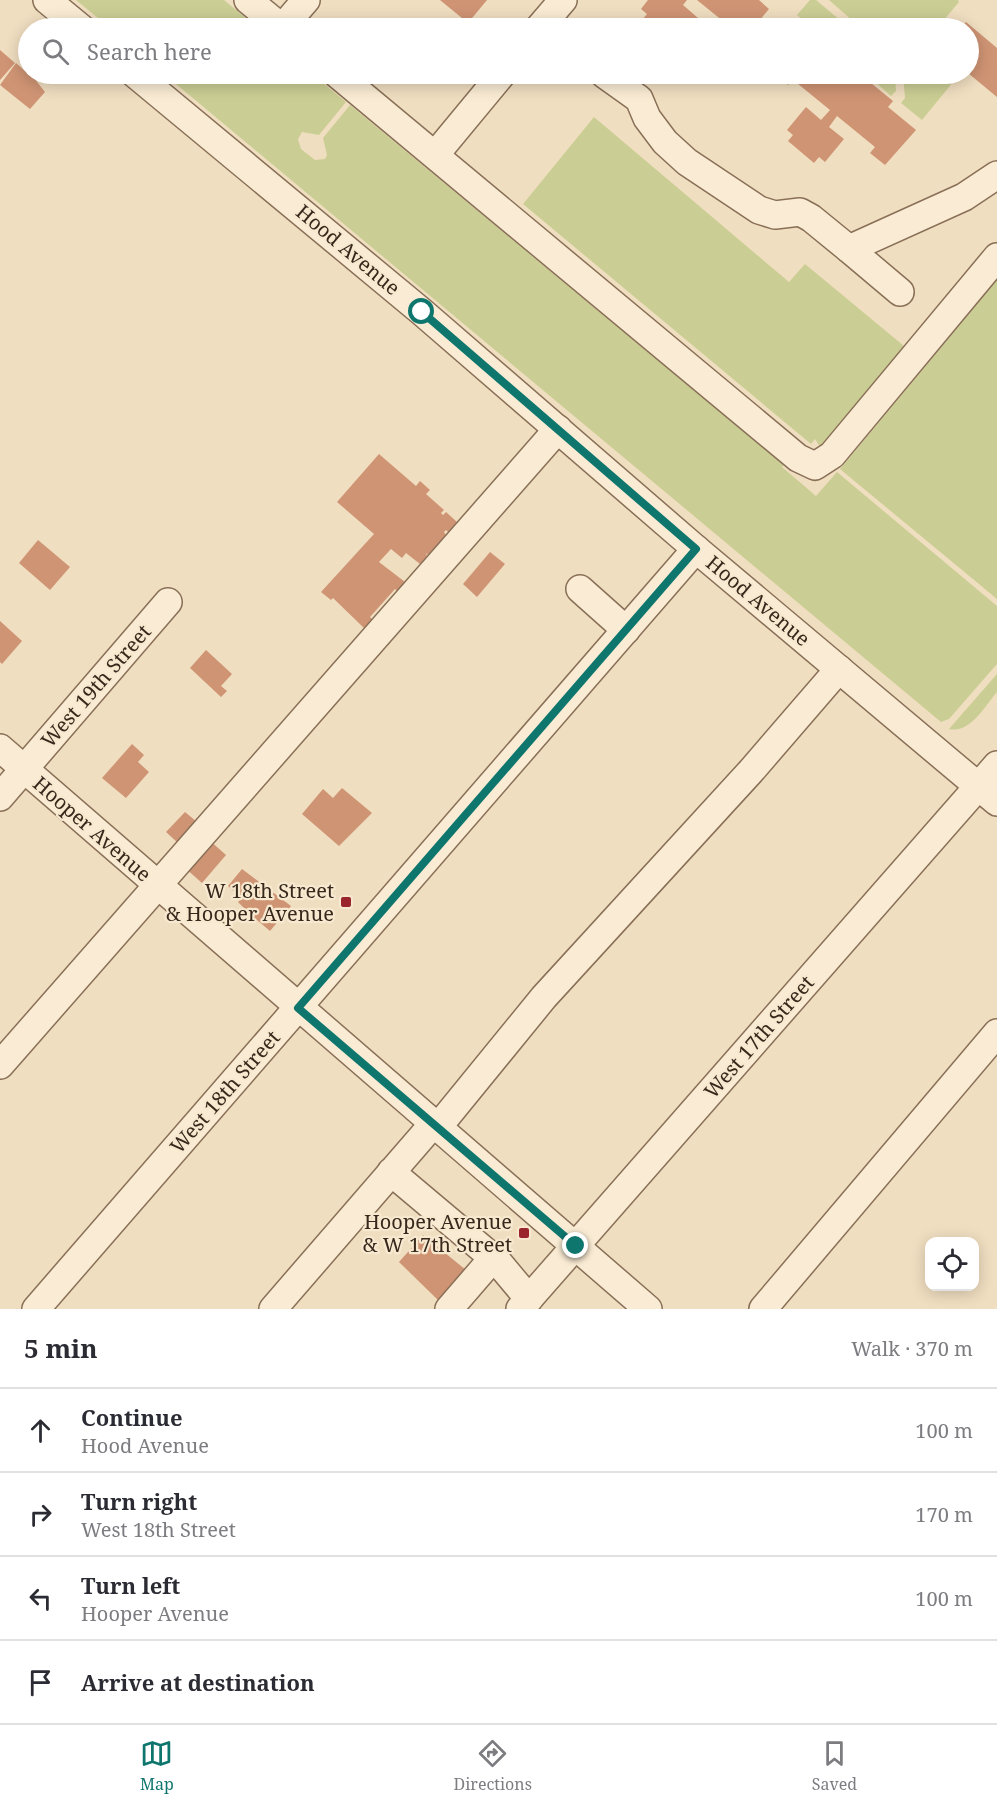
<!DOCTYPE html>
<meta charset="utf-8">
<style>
:root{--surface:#fff;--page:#f7f7f7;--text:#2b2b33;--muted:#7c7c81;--line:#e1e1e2;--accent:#0f766e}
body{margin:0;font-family:"Noto Serif",serif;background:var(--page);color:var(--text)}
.controls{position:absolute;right:18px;bottom:18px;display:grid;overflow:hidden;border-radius:12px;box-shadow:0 3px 15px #0003}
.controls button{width:54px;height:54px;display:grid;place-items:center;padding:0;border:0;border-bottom:2px solid var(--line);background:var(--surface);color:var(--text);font:30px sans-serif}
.stop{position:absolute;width:18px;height:18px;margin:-14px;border:4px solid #0f766e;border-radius:50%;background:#fff}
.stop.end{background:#0f766e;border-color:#fff;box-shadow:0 2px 6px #0008}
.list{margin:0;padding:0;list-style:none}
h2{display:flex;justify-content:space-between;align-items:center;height:78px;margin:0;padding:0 24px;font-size:26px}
h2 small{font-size:20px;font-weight:400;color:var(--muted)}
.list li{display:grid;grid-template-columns:39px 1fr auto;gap:18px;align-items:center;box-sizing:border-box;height:84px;padding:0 24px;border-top:2px solid var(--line)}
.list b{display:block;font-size:22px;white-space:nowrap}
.list p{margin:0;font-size:20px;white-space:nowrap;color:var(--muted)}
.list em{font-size:20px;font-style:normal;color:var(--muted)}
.icon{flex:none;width:33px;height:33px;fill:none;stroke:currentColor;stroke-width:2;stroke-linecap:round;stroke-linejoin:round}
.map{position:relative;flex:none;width:997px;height:1309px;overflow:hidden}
.search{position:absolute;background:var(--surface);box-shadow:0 3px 15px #0003;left:18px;right:18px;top:18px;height:66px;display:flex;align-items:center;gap:15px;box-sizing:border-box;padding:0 21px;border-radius:33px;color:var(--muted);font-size:22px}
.sheet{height:414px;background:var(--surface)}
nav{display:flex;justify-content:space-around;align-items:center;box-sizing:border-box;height:84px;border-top:2px solid var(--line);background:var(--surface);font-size:16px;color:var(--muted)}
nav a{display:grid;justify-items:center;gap:3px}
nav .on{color:var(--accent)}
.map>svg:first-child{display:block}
.green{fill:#cbce94}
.building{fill:#cf9474}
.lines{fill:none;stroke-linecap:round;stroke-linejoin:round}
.minor-casing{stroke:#896f57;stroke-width:30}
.minor{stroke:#faecd4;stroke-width:27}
.route{stroke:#0f766e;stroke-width:8}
.poi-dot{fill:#9b252d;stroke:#f7e9d0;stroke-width:2}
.labels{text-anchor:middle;stroke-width:4.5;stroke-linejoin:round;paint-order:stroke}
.street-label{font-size:20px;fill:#38281c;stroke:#f7e9d0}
.poi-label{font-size:20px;fill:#38281c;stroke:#f7e9d0;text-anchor:end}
</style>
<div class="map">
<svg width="997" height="1309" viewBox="0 0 997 1309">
<rect width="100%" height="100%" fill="#f0dec0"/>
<g class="green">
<polygon points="76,0 224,0 258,28 110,28"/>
<polygon points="810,0 816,0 847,26 845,28 813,28 797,15"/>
<polygon points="829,0 958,0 959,2 937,28 861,28"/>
<polygon points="164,74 312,74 346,102 319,135 302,132 298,139 301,149 315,160 325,159 327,155 323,138 350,105 784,465 782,467 816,496 837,472 997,606 997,664 949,719 941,722"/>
<polygon points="866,74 895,74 896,91 891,96"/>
<polygon points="903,74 955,74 958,76 922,120 901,103 905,98"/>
<polygon points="594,117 789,282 805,264 904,346 820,447 815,439 811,444 523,204"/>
<polygon points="997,280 997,599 840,469"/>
<path d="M997,674V692C985,706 970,734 949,729Z"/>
</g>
<g class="building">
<polygon points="440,0 487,0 468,23"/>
<polygon points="648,0 687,0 683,5 698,18 689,28 652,28 642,20 647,14 641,9"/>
<polygon points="697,0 759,0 769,9 753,28 727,28 729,26"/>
<polygon points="966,22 997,48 997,97 968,73 968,28 961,28"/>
<polygon points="0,50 15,63 0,80"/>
<polygon points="16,63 25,71 28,67 28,74 37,75 34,78 45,92 30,109 0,85"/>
<polygon points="774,74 860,74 893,101 888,107 916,130 885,165 870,153 875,147 837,116 829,127 844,139 825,162 819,157 814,163 788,141 793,135 787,130 806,107 821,120 830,110 792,79 788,85"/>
<polygon points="379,454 416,486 420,481 430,490 426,494 444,510 441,513 443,515 446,512 457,522 448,532 446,530 444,532 446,535 428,555 426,553 427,556 420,564 406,553 402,558 391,549 379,562 405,582 397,591 395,589 370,617 372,619 364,628 333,598 331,600 321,592 374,534 337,502"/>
<polygon points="38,540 70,567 50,590 19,563"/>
<polygon points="490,552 505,564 477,597 463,584"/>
<polygon points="0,621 22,641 2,664 0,662"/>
<polygon points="206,650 232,674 221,686 227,691 221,697 190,668"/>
<polygon points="132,744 144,755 138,762 149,772 126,798 102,778"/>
<polygon points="342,788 372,813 339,846 302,814 323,789 333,798"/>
<polygon points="185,812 197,822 178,843 166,832"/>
<polygon points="208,839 226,855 202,883 184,867"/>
<polygon points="242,869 291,906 270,931 257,920 254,923 246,917 249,913 238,902 242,898 228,886"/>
<polygon points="423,1235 466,1270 439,1301 399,1262"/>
</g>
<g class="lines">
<g class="minor-casing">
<g id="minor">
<polyline points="47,0 81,28"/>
<polyline points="248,0 282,28"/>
<polyline points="282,28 306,0"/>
<polyline points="539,28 563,0"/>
<polyline points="135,74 422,312 696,549 997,802"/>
<polyline points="337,74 798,458 815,466 832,455 997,257"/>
<polyline points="604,74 639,99 647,118 665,142 687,162 759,210 775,215 800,212 811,218 849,249 964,197 997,175"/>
<polyline points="435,155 502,74"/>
<polyline points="849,249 900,292"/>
<polyline points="580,589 626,630"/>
<polyline points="0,748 648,1309"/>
<polyline points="0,797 168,602"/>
<polyline points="0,1065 558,429"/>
<polyline points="438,1127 544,997 751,771 839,669"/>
<polyline points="391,1172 498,1262 529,1299"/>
<polyline points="36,1309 696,549"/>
<polyline points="273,1309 434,1123"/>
<polyline points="449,1309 493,1258"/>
<polyline points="520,1309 997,765"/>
<polyline points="763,1309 997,1033"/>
</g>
</g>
<use href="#minor" class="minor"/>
</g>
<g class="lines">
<polyline class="route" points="422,312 696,549 298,1008 576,1246"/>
</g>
<g class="poi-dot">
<rect x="340" y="896" width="12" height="12" rx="3"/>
<rect x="518" y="1227" width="12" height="12" rx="3"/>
</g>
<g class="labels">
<g class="street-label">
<text transform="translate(348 250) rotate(40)" y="7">Hood Avenue</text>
<text transform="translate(758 601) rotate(40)" y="7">Hood Avenue</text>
<text transform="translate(96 686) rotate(-49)" y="7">West 19th Street</text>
<text transform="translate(92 829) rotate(41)" y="7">Hooper Avenue</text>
<text transform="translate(759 1037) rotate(-49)" y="7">West 17th Street</text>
<text transform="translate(225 1092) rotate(-49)" y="7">West 18th Street</text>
</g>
<g class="poi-label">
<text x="334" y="898">W 18th Street<tspan x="334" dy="23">&amp; Hooper Avenue</tspan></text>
<text x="512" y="1229">Hooper Avenue<tspan x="512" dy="23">&amp; W 17th Street</tspan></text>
</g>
</g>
</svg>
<div class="controls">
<button><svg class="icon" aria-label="locate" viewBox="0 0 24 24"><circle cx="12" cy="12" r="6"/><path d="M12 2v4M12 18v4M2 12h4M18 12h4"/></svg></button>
</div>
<div class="stop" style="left:422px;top:312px"></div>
<div class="stop end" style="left:576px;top:1246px"></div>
<div class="search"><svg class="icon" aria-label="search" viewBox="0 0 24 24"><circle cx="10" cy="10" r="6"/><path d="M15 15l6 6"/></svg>Search here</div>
</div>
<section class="sheet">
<h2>5 min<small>Walk · 370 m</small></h2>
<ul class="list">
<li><svg class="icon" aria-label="ahead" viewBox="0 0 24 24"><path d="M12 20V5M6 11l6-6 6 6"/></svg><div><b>Continue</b><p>Hood Avenue</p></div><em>100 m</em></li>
<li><svg class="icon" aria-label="right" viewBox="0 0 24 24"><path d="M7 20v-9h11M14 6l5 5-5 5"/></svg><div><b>Turn right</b><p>West 18th Street</p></div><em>170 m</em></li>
<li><svg class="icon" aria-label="left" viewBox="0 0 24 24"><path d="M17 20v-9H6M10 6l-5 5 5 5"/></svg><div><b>Turn left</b><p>Hooper Avenue</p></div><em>100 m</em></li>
<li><svg class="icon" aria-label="arrive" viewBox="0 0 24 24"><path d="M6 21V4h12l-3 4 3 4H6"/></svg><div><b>Arrive at destination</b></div></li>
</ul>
</section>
<nav>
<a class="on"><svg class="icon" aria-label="map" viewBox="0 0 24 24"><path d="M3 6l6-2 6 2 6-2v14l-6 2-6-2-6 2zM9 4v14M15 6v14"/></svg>Map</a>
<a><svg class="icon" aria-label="directions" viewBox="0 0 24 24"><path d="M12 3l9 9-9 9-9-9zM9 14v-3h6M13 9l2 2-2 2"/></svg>Directions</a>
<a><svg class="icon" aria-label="saved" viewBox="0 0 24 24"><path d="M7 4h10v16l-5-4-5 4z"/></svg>Saved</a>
</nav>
